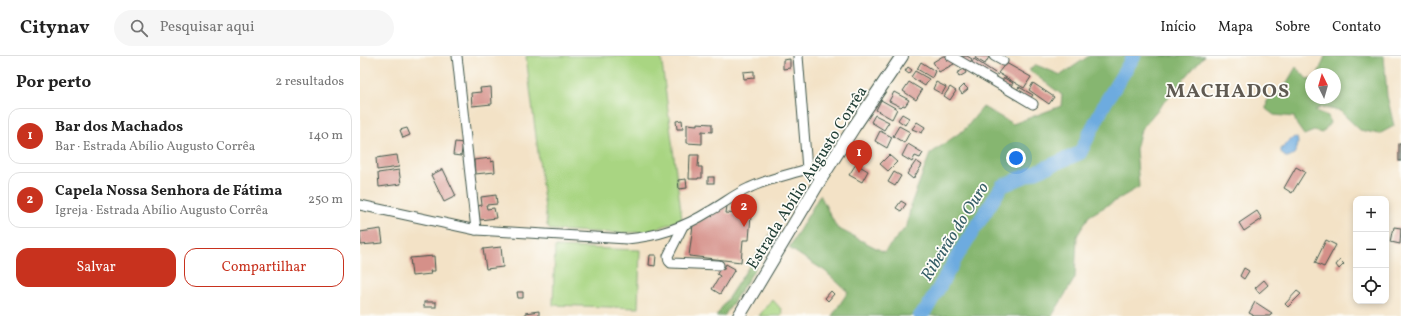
<!DOCTYPE html>
<html lang="pt">
<meta charset="utf-8">
<style>
:root{--surface:#fff;--page:#f6f6f6;--text:#222;--muted:#767676;--line:#e0e0e0;--accent:#c8321e}
body{margin:0;font-family:Vollkorn,serif;background:var(--page);color:var(--text)}
.controls{position:absolute;right:12px;bottom:12px;display:grid;overflow:hidden;border-radius:8px;box-shadow:0 2px 6px #0003}
.controls button{width:36px;height:36px;display:grid;place-items:center;padding:0;border:0;border-bottom:1px solid var(--line);background:var(--surface);color:var(--text);font:20px sans-serif}
.compass{position:absolute;left:945px;top:12px;width:36px;height:36px;border-radius:50%;background:var(--surface);box-shadow:0 2px 6px #0003;rotate:355deg}
.you{position:absolute;left:656px;top:102px;width:14px;height:14px;margin:-10px;border:3px solid #fff;border-radius:50%;background:#1a73e8;box-shadow:0 0 0 6px #1a73e833}
.badge{display:grid;place-items:center;width:26px;height:26px;border-radius:50%;background:var(--accent);color:#fff;font-size:13px;font-weight:700}
.pin{position:absolute;translate:-50% -33px;filter:drop-shadow(0 1px 2px #0008)}
.pin::after{content:'';position:absolute;top:21px;width:14px;height:12px;background:inherit;clip-path:polygon(0 0,100% 0,50% 100%)}
.list{margin:0;padding:0;list-style:none}
h2{display:flex;justify-content:space-between;align-items:center;height:52px;margin:0;padding:0 16px;font-size:17px}
h2 small{font-size:13px;font-weight:400;color:var(--muted)}
.list li{display:grid;grid-template-columns:26px 1fr auto;gap:12px;align-items:center;box-sizing:border-box;height:56px;margin:0 8px 8px;padding:0 8px;border:1px solid var(--line);border-radius:12px}
.list b{display:block;font-size:15px;white-space:nowrap}
.list p{margin:0;font-size:13px;white-space:nowrap;color:var(--muted)}
.list em{font-size:13px;font-style:normal;color:var(--muted)}
.actions{display:flex;gap:8px;padding:12px 16px}
.actions a{flex:1;padding:9px 0;border:1px solid var(--accent);border-radius:12px;text-align:center;font-size:14px;color:var(--accent)}
.actions .main{background:var(--accent);color:#fff}
.icon{flex:none;width:22px;height:22px;fill:none;stroke:currentColor;stroke-width:2;stroke-linecap:round;stroke-linejoin:round}
.map{position:relative;flex:none;width:1041px;height:260px;overflow:hidden}
header{display:flex;align-items:center;gap:24px;box-sizing:border-box;height:56px;padding:0 20px;background:var(--surface);border-bottom:1px solid var(--line)}
header strong{font-size:19px}
nav{display:flex;gap:22px;margin-inline-start:auto;font-size:14px}
.search{width:280px;height:36px;background:var(--page);display:flex;align-items:center;gap:10px;box-sizing:border-box;padding:0 14px;border-radius:22px;color:var(--muted);font-size:15px}
main{display:flex}
aside{flex:1;background:var(--surface)}
.map>svg:first-child{display:block}
.green{fill:#a9d582;stroke:#64895b}
.forest{fill:#86b670;stroke:#527a52}
.water{fill:#6dabdf;stroke:#46748a}
.lines{fill:none;stroke-linecap:round;stroke-linejoin:round}
.river{stroke:#6dabdf;stroke-width:14}
.building{fill:#d59089}
.minor-casing{stroke:#3f564a;stroke-width:11}
.major-casing{stroke:#3f564a;stroke-width:14}
.minor{stroke:#fff;stroke-width:9}
.major{stroke:#fff;stroke-width:12}
.labels{text-anchor:middle;stroke-width:3.5;stroke-linejoin:round;paint-order:stroke}
.street-label{font-size:16px;fill:#1f3d34;stroke:#fdfcf7}
.water-label{font-size:17px;font-style:italic;fill:#365e67;stroke:#fdfcf7}
.district-label{font-size:20px;font-weight:bold;letter-spacing:1px;fill:#5f5a52;stroke:#fdfcf7}
</style>
<header>
<strong>Citynav</strong>
<div class="search"><svg class="icon" aria-label="search" viewBox="0 0 24 24"><circle cx="10" cy="10" r="6"/><path d="M15 15l6 6"/></svg>Pesquisar aqui</div>
<nav><a>Início</a><a>Mapa</a><a>Sobre</a><a>Contato</a></nav>
</header>
<main>
<aside>
<h2>Por perto<small>2 resultados</small></h2>
<ul class="list">
<li><span class="badge">1</span><div><b>Bar dos Machados</b><p>Bar · Estrada Abílio Augusto Corrêa</p></div><em>140 m</em></li>
<li><span class="badge">2</span><div><b>Capela Nossa Senhora de Fátima</b><p>Igreja · Estrada Abílio Augusto Corrêa</p></div><em>250 m</em></li>
</ul>
<div class="actions"><a class="main">Salvar</a><a>Compartilhar</a></div>
</aside>
<div class="map">
<svg width="1041" height="260" viewBox="0 0 1041 260">
<rect width="100%" height="100%" fill="#fdfcf7"/>
<filter id="ink" filterUnits="userSpaceOnUse"><feTurbulence type="fractalNoise" baseFrequency=".025" numOctaves="2"/><feDisplacementMap in="SourceGraphic" scale="8" xChannelSelector="R" yChannelSelector="G"/><feConvolveMatrix kernelMatrix="1 2 1 2 8 2 1 2 1" color-interpolation-filters="sRGB"/></filter>
<filter id="wash" filterUnits="userSpaceOnUse"><feTurbulence type="fractalNoise" baseFrequency=".012" numOctaves="4" result="noise"/><feDisplacementMap in="SourceGraphic" scale="16" xChannelSelector="R" yChannelSelector="G"/><feGaussianBlur stdDeviation="0.9" result="paint"/><feColorMatrix in="noise" values="0 0 0 0 0 0 0 0 0 0 0 0 0 0 0 0 0 1.4 0 .05"/><feComposite in="paint" operator="in"/></filter>
<g filter="url(#wash)">
<rect width="100%" height="100%" fill="#f3e2c6"/>
<g class="green">
<polygon points="166,0 301,0 322,163 289,176 256,177 190,174 187,169"/>
<polygon points="195,191 280,194 278,252 193,249"/>
<polygon points="412,243 421,253 422,257 420,260 399,260"/>
</g>
<g class="forest">
<polygon points="729,0 844,0 781,73 776,93 779,131 729,160 717,180 715,222 692,260 472,260 488,236 465,215 429,192 460,139 477,172 524,196 547,170 551,148 570,98 605,73 623,51 653,68 701,50 702,39 669,14 676,9 701,19"/>
<polygon points="965,0 1024,0 1027,40 1034,70 1019,78 1000,74 980,55 961,51 955,55 968,60 970,67 962,77 954,75 944,79 937,69 934,61 914,59 906,53 907,45 926,28 936,11 947,23 951,22 951,42 975,42 975,18 958,18"/>
<polygon points="411,177 395,213 364,260 356,260"/>
</g>
<path class="water" d="M934,81L937,82C940,89 935,100 928,102L924,100L921,96V93Z"/>
<g class="lines">
<polyline class="river" points="560,260 566,254 599,197 642,130 720,97 745,47 774,0"/>
</g>
<g id="blocks">
<g class="building">
<polygon points="583,0 585,0 587,4 591,3 594,8 579,16 573,6"/>
<polygon points="593,0 607,0 612,3 609,9"/>
<polygon points="616,0 626,0 629,1 625,8 615,2"/>
<polygon points="430,3 430,12 423,13 423,4"/>
<polygon points="614,3 638,19 636,22 609,10"/>
<polygon points="561,6 575,15 572,22 557,13"/>
<polygon points="646,7 671,21 664,32 638,17"/>
<polygon points="548,11 552,14 549,18 545,15"/>
<polygon points="604,13 606,17 599,21 597,17"/>
<polygon points="394,15 394,22 384,23 383,16"/>
<polygon points="555,15 569,23 565,30 551,21"/>
<polygon points="644,22 653,27 649,33 640,28"/>
<polygon points="549,26 562,34 556,44 543,35"/>
<polygon points="576,26 586,31 582,38 573,33"/>
<polygon points="673,27 694,41 689,48 669,34"/>
<polygon points="604,29 608,33 602,38 599,34"/>
<polygon points="131,31 132,48 112,50 111,37 121,36 120,32"/>
<polygon points="590,31 596,35 590,44 584,40"/>
<polygon points="659,31 673,39 669,44 656,35"/>
<polygon points="534,36 549,44 545,50 543,49 541,51 529,45"/>
<polygon points="521,44 537,53 532,63 516,54"/>
<polygon points="542,58 549,62 545,69 538,64"/>
<polygon points="515,59 529,66 524,74 511,66"/>
<polygon points="322,64 323,73 317,73 316,65"/>
<polygon points="557,66 565,71 562,77 552,73"/>
<polygon points="337,67 352,68 352,76 342,75 342,88 327,87 327,68 337,69"/>
<polygon points="539,70 550,76 544,87 533,80"/>
<polygon points="47,72 50,79 43,82 40,74"/>
<polygon points="520,75 532,81 527,92 515,85"/>
<polygon points="95,86 103,87 101,100 93,99"/>
<polygon points="548,88 563,97 560,102 555,100 552,106 542,100"/>
<rect x="1039" y="88" width="2" height="17"/>
<polygon points="37,99 39,111 17,114 16,102"/>
<polygon points="330,99 339,99 338,111 342,111 342,122 338,122 338,123 329,123"/>
<polygon points="529,99 537,106 528,115 520,108"/>
<polygon points="131,102 131,106 134,105 135,116 115,118 114,104"/>
<polygon points="556,105 562,109 553,123 547,118"/>
<polygon points="496,108 508,115 502,126 489,119"/>
<polygon points="936,111 945,116 932,137 924,132"/>
<polygon points="83,113 96,140 84,146 71,119"/>
<polygon points="39,114 41,128 19,131 18,117"/>
<polygon points="534,116 541,120 535,130 528,126"/>
<rect x="348" y="121" width="6" height="6"/>
<polygon points="326,123 327,132 319,133 318,124"/>
<polygon points="136,139 137,148 126,149 127,153 134,152 136,162 120,164 118,150 122,149 121,141"/>
<polygon points="541,145 546,148 541,155 536,152"/>
<polygon points="367,150 366,157 391,159 389,184 383,184 381,206 329,200 333,169"/>
<polygon points="897,155 902,163 884,175 879,167"/>
<polygon points="1034,171 1041,172 1040,188 1031,186"/>
<polygon points="21,173 23,187 1,189 0,176"/>
<polygon points="966,184 976,189 964,211 955,207"/>
<polygon points="141,191 143,211 126,213 123,193"/>
<polygon points="290,199 296,199 295,210 289,209"/>
<polygon points="74,200 75,215 70,215 71,218 52,220 50,202"/>
<polygon points="980,204 984,208 979,213 976,209"/>
<polygon points="366,208 375,213 360,238 352,233 360,220 357,218 360,212 363,214"/>
<polygon points="884,212 889,215 884,223 880,220"/>
<polygon points="904,224 908,229 899,237 895,232"/>
<polygon points="471,235 474,238 468,245 465,242"/>
<polygon points="937,235 941,238 928,251 925,248"/>
<polygon points="157,236 163,236 163,242 158,242"/>
<rect x="64" y="246" width="12" height="5"/>
<polygon points="895,246 912,257 910,260 893,260 893,259 889,257"/>
<polygon points="179,255 179,260 165,260 165,257"/>
</g>
</g>
</g>
<g filter="url(#ink)">
<use href="#blocks" fill-opacity="0" stroke="#3f564a" stroke-width="1"/>
<g class="lines">
<g class="minor-casing">
<g id="minor">
<polyline points="97,0 116,174"/>
<polyline points="438,0 447,113"/>
<polyline points="591,0 673,48"/>
<polyline points="634,0 643,5"/>
<path d="M0,149L116,174L267,183C298,180 323,172 350,155C363,148 375,138 389,132C407,123 428,119 447,113L462,121"/>
<polyline points="323,170 308,200 309,205 311,207 359,209"/>
</g>
</g>
<g class="major-casing">
<polyline id="major" points="379,260 462,121 494,71 542,0"/>
</g>
<use href="#minor" class="minor"/>
<use href="#major" class="major"/>
</g>
</g>
<g class="labels">
<g class="street-label">
<text transform="translate(446 121) rotate(-58)" y="6">Estrada Abílio Augusto Corrêa</text>
</g>
<g class="water-label">
<text transform="translate(594 175) rotate(-58)" y="6">Ribeirão do Ouro</text>
</g>
<g class="district-label">
<text x="868" y="41">MACHADOS</text>
</g>
</g>
</svg>
<div class="controls">
<button>+</button>
<button>−</button>
<button><svg class="icon" aria-label="locate" viewBox="0 0 24 24"><circle cx="12" cy="12" r="6"/><path d="M12 2v4M12 18v4M2 12h4M18 12h4"/></svg></button>
</div>
<svg class="compass" viewBox="-18 -18 36 36"><path d="M0-13l5 13h-10z" fill="#e53935"/><path d="M0 13l5-13h-10z" fill="#767676"/></svg>
<div class="you"></div>
<div class="pin badge" style="left:499px;top:117px">1</div>
<div class="pin badge" style="left:384px;top:171px">2</div>
</div>
</main>
